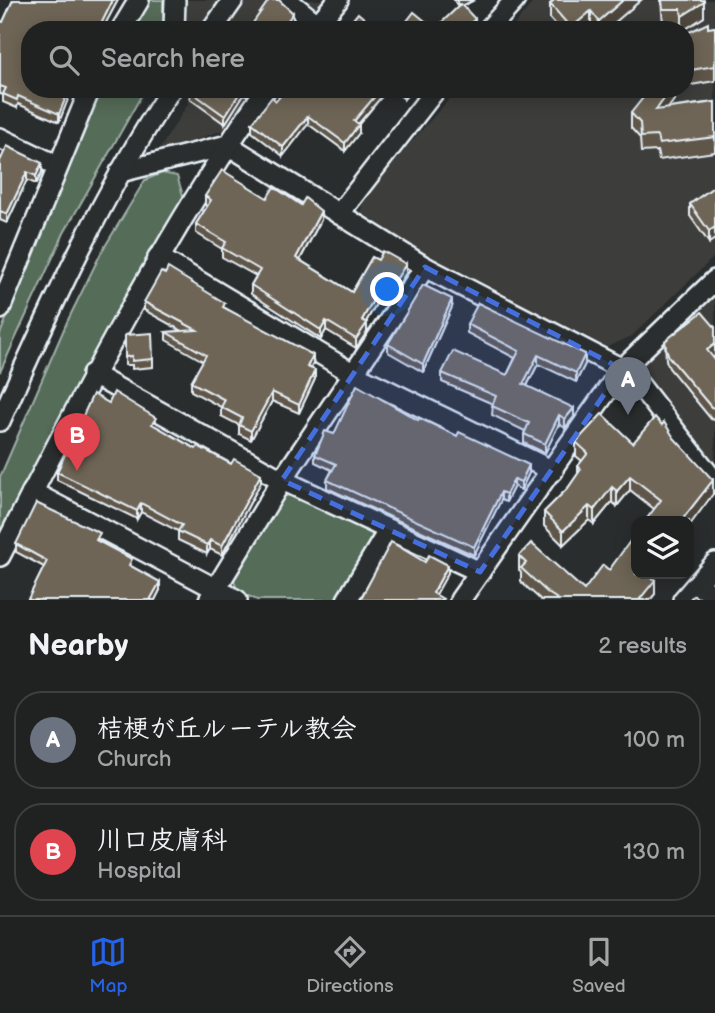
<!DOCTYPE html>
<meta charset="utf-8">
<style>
:root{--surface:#202222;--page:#2d2f2f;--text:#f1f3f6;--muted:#a2a4a5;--line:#3d3f40;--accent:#2563eb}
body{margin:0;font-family:"Balsamiq Sans","Klee One",sans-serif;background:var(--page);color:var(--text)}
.controls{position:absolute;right:21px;bottom:21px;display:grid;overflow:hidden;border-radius:14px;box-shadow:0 4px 18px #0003}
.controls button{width:63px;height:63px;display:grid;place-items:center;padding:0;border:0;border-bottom:2px solid var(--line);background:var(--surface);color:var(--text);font:35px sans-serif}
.you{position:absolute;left:388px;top:290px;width:24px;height:24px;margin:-18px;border:5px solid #fff;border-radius:50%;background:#1a73e8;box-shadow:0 0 0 10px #1a73e833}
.badge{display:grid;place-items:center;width:46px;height:46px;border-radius:50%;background:var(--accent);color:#fff;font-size:23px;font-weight:700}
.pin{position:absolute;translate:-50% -58px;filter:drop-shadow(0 2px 4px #0008)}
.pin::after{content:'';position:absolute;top:37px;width:24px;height:21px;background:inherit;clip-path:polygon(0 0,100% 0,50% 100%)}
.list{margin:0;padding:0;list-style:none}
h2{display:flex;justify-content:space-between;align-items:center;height:91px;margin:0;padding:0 28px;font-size:30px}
h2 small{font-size:23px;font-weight:400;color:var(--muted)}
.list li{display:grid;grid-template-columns:46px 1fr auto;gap:21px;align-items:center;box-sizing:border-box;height:98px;margin:0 14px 14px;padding:0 14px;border:2px solid var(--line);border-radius:28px}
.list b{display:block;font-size:26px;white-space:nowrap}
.list p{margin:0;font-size:23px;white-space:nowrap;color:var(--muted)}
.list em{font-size:23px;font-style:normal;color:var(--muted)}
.icon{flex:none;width:38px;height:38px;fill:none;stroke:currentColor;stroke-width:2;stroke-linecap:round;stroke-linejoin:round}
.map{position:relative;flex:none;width:715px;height:600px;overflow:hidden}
.search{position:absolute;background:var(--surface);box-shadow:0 4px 18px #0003;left:21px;right:21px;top:21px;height:77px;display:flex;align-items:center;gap:18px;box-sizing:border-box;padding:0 24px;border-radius:28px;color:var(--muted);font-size:26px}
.sheet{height:315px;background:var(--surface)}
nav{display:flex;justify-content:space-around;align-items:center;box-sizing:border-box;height:98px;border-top:2px solid var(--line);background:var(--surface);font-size:19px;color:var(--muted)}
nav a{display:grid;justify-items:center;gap:4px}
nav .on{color:var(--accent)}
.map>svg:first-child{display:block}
.built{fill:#3e3e3a}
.green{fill:#556c59;stroke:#9eaea8;stroke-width:2}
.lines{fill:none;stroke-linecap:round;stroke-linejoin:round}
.minor-casing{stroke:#e8f1f8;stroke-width:24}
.minor{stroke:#2a2d2e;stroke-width:19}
.wall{fill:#5f574a;stroke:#e8f1f8;stroke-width:2}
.shaded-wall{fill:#4d473c;stroke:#e8f1f8;stroke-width:2}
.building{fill:#6e6556;stroke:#e8f1f8;stroke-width:2}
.marked{fill:#466fde;fill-opacity:0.2;stroke:#466fde;stroke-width:5;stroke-dasharray:14 9;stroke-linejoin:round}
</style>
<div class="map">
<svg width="715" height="600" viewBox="0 0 715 600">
<rect width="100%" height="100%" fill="#2a2d2e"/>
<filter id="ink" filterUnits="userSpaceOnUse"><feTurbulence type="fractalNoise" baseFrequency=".0143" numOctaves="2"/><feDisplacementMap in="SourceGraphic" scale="14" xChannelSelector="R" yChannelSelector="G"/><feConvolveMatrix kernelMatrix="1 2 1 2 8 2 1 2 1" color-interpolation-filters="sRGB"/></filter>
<g filter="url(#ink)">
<g class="built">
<polygon points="185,0 331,0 305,30 185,30"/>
<polygon points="535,0 715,0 715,256 632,336 607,347 429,255 362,213 361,199 458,89 685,89 685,30 510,30"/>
<polygon points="187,89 259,89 229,128 157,153 188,104"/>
<polygon points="715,288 715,472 641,378 640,364"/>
</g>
<g class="green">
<polygon points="150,0 163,0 163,30 131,30"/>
<polygon points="100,89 145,89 64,233 0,372 0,334"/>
<polygon points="162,173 177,176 185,202 0,540 0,477 67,322 101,253 145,180"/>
<polygon points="294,495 371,531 375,543 341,600 257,600 237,591 233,576 283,496"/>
</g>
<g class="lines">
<g class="minor-casing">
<g id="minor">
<polyline points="287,0 317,24"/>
<polyline points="121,30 139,0"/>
<polyline points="174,30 175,0"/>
<polyline points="212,30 233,0"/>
<polyline points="313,30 338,0"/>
<polyline points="488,30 515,0"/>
<polyline points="0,138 58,166"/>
<polyline points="120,172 228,145 425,267 622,369 638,383 715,482"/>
<polyline points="339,214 436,89"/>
<polyline points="158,257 354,374 553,471"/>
<polyline points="0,309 90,89"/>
<polyline points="92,374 282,480 480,572"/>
<path d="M0,421C51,307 102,194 171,89"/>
<polyline points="32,492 237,600"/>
<path d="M0,556C81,396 164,237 266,89"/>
<polyline points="698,583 715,598"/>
<polyline points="209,600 282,480 425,267"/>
<polyline points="347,600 388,531"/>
<polyline points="460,600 622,369 715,280"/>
<polyline points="683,600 715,563"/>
</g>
</g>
<use href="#minor" class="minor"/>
</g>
<g class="wall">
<polygon points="13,0 118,0 102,30 30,30 30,89 72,89 59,122 18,104 17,108 3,102 3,95 0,94 0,21 3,22"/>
<polygon points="454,0 474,0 463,6 475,27 472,30 400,30 435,29 458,7"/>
<polygon points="641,0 606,30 593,30 591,26 587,30 560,30 550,19 550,4"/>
<polygon points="661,0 704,0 704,17 684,30 682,30 681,25 663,24"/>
<polygon points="715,27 715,81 685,86 685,34"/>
<polygon points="191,89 252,89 247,96 244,94 225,124 190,99"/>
<polygon points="286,89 388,89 359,124 359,133 345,151 308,124 283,156 252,132 252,123 276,101"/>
<polygon points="393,89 412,89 404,99"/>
<polygon points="584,89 626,89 584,93"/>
<polygon points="715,102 715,152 659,160 657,151 641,152 640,138 631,128 631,113"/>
<polygon points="0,158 42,172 36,184 27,180 7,223 0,220"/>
<polygon points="715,186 709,243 690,216 690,204"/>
<polygon points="205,196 267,198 321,220 300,260 352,292 372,257 406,273 395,290 386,286 366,322 367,332 356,348 326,330 321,339 251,294 251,285 256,276 222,257 222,249 196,233 196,224 207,206 205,205"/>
<polygon points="144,302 225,308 313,364 311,368 315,379 299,413 272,401 251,440 239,434 239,425 221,416 221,407 191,391 191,382 203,361 166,340 166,332 182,331 144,310"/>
<polygon points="452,307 423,372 388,352 388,344"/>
<polygon points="467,324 585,364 576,382 538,364 527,386 574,417 565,428 559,424 545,453 524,443 524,434 525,431 492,415 493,404 442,382 442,373 507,375 515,358 467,333"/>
<polygon points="125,335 153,359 153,367 132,369 132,365 125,365"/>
<polygon points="665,341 713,358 715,360 715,420 711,419 669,368 666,360"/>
<polygon points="418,420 529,473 521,490 514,486 506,502 501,500 474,555 327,488 327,480 332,470 315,462 315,455 334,434"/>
<polygon points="156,426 196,449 261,482 222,555 210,549 207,554 178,540 178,531 141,512 137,519 57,480 57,472"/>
<polygon points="674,438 713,494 654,509 630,490 617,506 612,502 594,524 589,520 563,545 544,526 544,512 568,488 578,474 578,466 582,461 576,456 576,442 633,443"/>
<polygon points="99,542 160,590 155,600 28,600 44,567 16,552 16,544"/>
<polygon points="519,556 584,590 609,570 636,574 652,574 650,576 655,594 650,600 541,600 521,582 521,573 519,570"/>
</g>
<g class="shaded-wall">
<polygon points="113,0 118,0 102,30 98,30"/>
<polygon points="458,0 474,0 458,8"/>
<polygon points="623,0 641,0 606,30 599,30 599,21"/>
<polygon points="704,2 704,17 684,30 682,30 682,16"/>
<polygon points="591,11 591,26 587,30 571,30 571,28"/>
<polygon points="293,13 293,21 287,30 281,30"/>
<polygon points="475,19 475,27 472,30 464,30"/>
<polygon points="69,89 72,89 59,122 59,114"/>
<polygon points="242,89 244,89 244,94 225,124 225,116"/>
<polygon points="247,89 252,89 247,96"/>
<polygon points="381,89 388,89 354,129 354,121"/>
<polygon points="405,89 412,89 404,99 404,90"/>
<polygon points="671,89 682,89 656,125 656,110"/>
<polygon points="308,116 308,124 283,156 283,147"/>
<polygon points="359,124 359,133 345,151 345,143"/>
<polygon points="42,163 42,172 36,184 36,176"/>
<polygon points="27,172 27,180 7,223 7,214"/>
<polygon points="321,211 321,220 296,267 296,258"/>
<polygon points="715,227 715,239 709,243 709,231"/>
<polygon points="406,264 406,273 395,290 395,281"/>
<polygon points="386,277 386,286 362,329 362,320"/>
<polygon points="452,299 452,307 423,372 423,364"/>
<polygon points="326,321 326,330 321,339 321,330"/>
<polygon points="367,323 367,332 356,348 356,339"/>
<polygon points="715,344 715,356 707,362 707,350"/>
<polygon points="585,354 585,364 576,382 576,373"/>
<polygon points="313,355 313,364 307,375 307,367"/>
<polygon points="538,355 538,364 523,393 523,384"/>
<polygon points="315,370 315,379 299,413 299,405"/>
<polygon points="272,392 272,401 251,440 251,431"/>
<polygon points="574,408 574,417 565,428 565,419"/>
<polygon points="559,415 559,424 545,453 545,444"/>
<polygon points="529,465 529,473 521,490 521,482"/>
<polygon points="261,474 261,482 222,555 222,546"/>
<polygon points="630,476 630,490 617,506 617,491"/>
<polygon points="514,479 514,486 506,502 506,494"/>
<polygon points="713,480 713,494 689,526 689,521 681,521"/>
<polygon points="612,487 612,502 594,524 594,510"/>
<polygon points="501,492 501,500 474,555 474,547"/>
<polygon points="141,503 141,512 137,519 137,511"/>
<polygon points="589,506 589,520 563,545 563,531"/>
<polygon points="210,540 210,549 207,554 207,545"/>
<polygon points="448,565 448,573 433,600 433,593"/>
<polygon points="655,580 655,594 650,600 639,600"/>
<polygon points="160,582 160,590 155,600 150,600"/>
</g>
<g class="building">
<polygon points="13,0 113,0 98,30 30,30 30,89 69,89 59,114 18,96 17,100 3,94 6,88 0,86 0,21 3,22"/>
<polygon points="269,0 279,0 293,13 281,30 248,30"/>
<polygon points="554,0 623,0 599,21 591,11 571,28 550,4"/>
<polygon points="662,0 704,0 704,2 682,16 681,9 663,9"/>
<polygon points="461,4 475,19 464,30 400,30 414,12 435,29"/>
<polygon points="358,13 378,30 344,30"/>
<polygon points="708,23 708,28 715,27 715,66 685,71 685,34"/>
<polygon points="191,89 242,89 225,116 190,91"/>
<polygon points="286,89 381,89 354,121 359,124 345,143 308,116 283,147 252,123 272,97 276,101"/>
<polygon points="650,89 671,89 656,110 715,102 715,137 659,144 657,136 641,137 640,123 631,113"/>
<polygon points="7,146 42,163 36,176 27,172 7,214 0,211 0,158 1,159"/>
<polygon points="222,170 267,198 274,187 301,205 305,198 321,211 296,258 352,292 372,257 378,260 383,251 406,264 395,281 386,277 362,320 367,323 356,339 326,321 321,330 251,285 260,270 222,248 226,242 196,224 211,200 205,196"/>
<polygon points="715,186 715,227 709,231 690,204"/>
<polygon points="168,268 225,303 223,307 313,355 307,367 315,370 299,405 272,392 251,431 239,425 242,418 221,407 225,400 191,382 206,355 166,332 197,330 144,302 161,272 165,274"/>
<polygon points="423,285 452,299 423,364 388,344"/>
<polygon points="478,303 585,354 576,373 538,355 523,384 574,408 565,419 559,415 545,444 524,434 529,423 492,406 496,396 442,373 453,351 507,375 519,351 467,324"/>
<polygon points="702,312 715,327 715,344 707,350 715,360 715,408 711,407 669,357 666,348 665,341"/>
<polygon points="152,333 153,359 132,361 132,356 125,357 125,335"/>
<polygon points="357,385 418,420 419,418 457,436 459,432 529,465 521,482 514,479 506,494 501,492 474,547 327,480 336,464 315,455 325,431 334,434"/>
<polygon points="114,392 156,418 152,424 196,449 198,446 231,464 234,459 261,474 222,546 210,540 207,545 178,531 182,525 141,503 137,511 57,472 93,394 109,403"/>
<polygon points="602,414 633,443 655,417 662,425 664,422 674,438 713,480 681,521 645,521 661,500 630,476 617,491 612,487 594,510 589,506 563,531 544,512 568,488 581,469 578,466 588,453 576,442"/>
<polygon points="36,503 100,533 96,540 132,559 129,565 160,582 150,600 30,600 28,599 47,561 16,544"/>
<polygon points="636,533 636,574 646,574 655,580 639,600 559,600 548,593 521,568 526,563 519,556 531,543 584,590 603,565 609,570"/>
<polygon points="391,542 425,562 429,555 448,565 433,593 443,599 442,600 360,600"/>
<polygon points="694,595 699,600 689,600"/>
</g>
</g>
<path class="marked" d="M425,267L622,369L480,572L282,480Z"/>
</svg>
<div class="controls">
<button><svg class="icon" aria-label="layers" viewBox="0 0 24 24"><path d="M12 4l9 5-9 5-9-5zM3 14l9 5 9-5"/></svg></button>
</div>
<div class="you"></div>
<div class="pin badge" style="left:628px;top:415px;background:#6b7280">A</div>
<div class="pin badge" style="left:77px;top:471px;background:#e0444e">B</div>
<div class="search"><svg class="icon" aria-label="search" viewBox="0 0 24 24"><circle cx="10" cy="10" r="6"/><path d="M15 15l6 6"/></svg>Search here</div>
</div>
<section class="sheet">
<h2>Nearby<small>2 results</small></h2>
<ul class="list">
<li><span class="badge" style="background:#6b7280">A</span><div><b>桔梗が丘ルーテル教会</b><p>Church</p></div><em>100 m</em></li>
<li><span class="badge" style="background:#e0444e">B</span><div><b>川口皮膚科</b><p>Hospital</p></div><em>130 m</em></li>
</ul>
</section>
<nav>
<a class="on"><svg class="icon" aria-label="map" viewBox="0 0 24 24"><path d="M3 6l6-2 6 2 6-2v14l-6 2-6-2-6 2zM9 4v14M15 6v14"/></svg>Map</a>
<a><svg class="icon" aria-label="directions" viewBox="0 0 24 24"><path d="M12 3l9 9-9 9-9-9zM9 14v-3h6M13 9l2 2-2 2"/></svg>Directions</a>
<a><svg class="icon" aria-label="saved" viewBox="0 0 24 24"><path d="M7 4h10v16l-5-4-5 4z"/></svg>Saved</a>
</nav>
